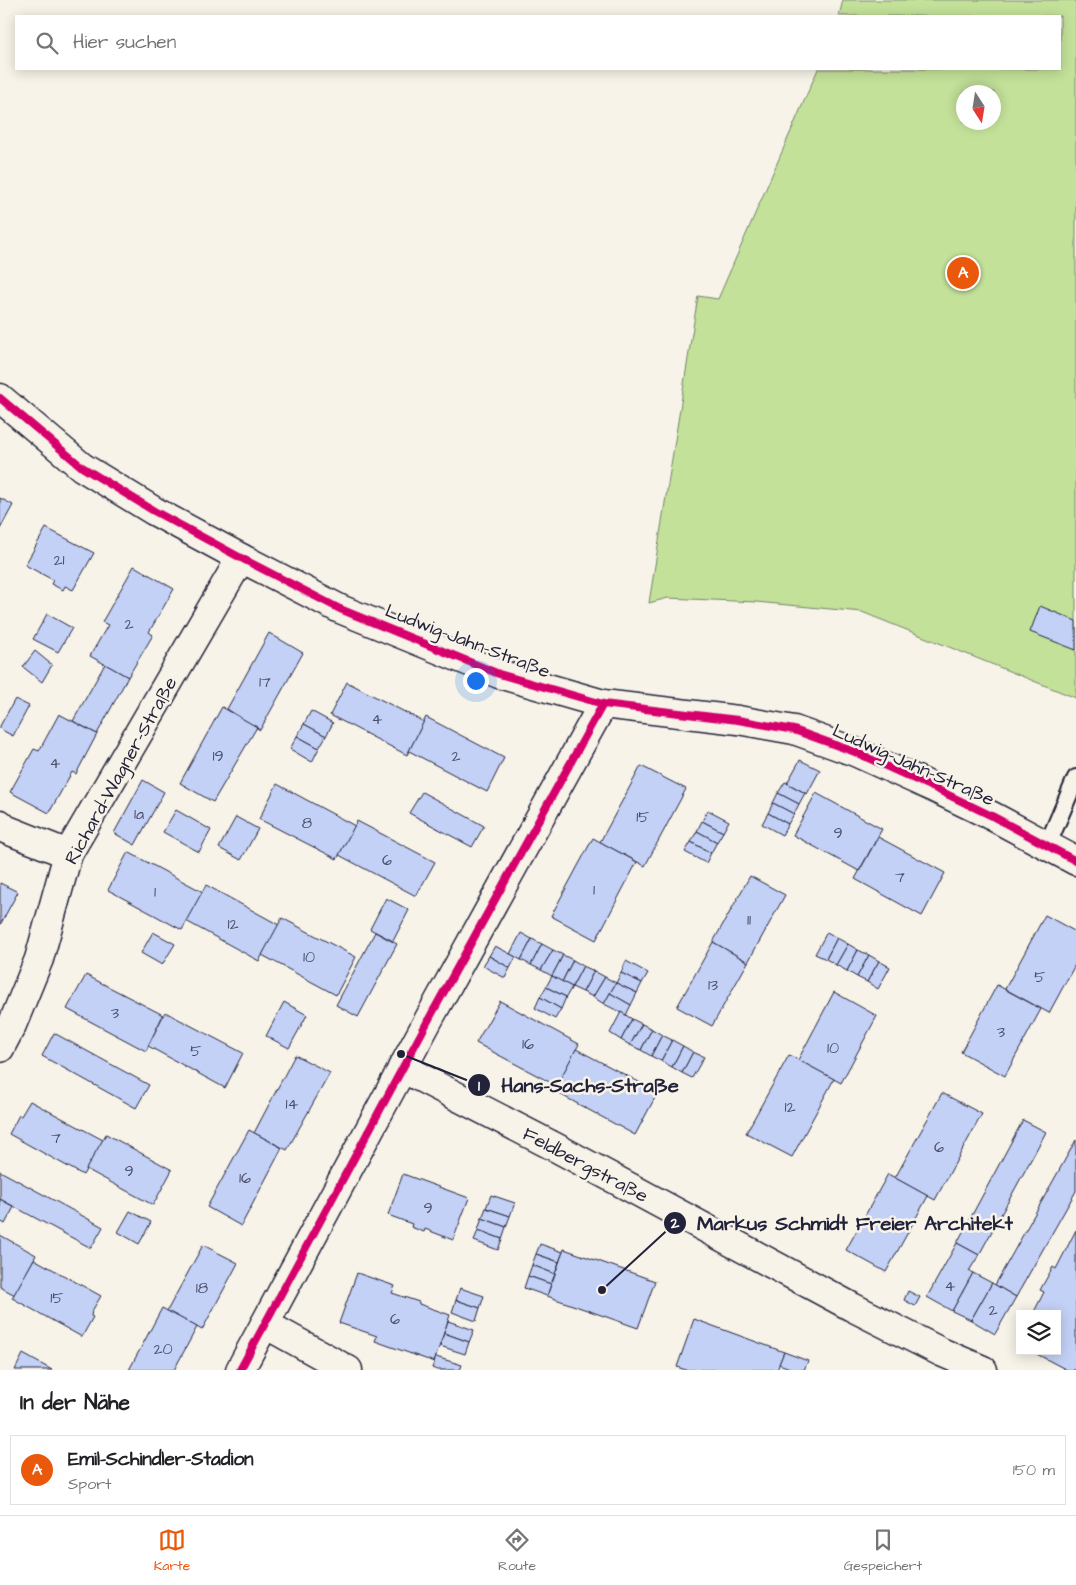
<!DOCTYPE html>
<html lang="de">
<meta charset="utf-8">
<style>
:root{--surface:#fff;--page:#f6f6f6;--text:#202124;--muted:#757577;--line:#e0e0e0;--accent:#ea580c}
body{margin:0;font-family:"Architects Daughter",sans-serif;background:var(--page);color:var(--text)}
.controls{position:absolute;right:15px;bottom:15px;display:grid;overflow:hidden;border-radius:0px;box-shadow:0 2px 12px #0003}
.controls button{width:45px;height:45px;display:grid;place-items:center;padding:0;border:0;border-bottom:1px solid var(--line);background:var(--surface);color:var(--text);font:25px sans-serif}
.compass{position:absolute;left:956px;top:85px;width:45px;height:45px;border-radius:50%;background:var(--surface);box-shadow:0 2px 12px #0003;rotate:168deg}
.you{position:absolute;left:475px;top:680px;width:18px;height:18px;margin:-12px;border:4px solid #fff;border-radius:50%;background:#1a73e8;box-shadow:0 0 0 8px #1a73e833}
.badge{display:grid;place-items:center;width:32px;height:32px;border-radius:50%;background:var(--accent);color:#fff;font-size:16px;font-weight:700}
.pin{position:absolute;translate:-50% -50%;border:2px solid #fff;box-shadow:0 1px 5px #0006}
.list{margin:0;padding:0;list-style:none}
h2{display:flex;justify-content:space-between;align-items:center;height:65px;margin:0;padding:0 20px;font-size:21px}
h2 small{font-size:16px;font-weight:400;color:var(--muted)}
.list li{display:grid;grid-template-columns:32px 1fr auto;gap:15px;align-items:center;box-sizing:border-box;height:70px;margin:0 10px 10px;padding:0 10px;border:1px solid var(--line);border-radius:0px}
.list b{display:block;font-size:19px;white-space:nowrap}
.list p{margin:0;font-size:16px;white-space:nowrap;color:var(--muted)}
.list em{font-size:16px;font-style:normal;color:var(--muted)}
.icon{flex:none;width:28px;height:28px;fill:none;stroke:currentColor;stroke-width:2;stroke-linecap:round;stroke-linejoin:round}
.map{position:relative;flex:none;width:1076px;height:1370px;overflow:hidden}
.search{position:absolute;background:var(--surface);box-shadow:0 2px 12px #0003;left:15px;right:15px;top:15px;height:55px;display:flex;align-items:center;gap:12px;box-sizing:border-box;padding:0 18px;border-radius:0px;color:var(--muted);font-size:19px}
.sheet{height:145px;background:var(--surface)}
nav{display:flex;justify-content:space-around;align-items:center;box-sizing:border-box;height:70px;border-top:1px solid var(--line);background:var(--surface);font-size:14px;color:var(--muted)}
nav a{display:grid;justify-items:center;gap:2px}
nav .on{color:var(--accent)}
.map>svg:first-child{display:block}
.green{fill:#c3e199;stroke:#72826a;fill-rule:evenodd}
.building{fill:#c3d1f7;stroke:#22223b}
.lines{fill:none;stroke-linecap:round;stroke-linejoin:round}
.lane-casing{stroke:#22223b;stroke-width:20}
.street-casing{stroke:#22223b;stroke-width:31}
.lane{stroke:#f7f3e8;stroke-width:16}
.street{stroke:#f7f3e8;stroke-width:28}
.cycleway-casing{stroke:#f7f3e8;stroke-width:11}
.cycleway{stroke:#d6006c;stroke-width:8}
.labels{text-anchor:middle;stroke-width:5;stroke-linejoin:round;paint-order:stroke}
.number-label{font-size:16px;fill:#4a4e6a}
.street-label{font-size:19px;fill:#22223b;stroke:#f7f3e8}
.leader{fill:none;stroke:#22223b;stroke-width:2}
.callout-dot{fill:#22223b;stroke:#f7f3e8;stroke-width:2}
.mark-label{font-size:15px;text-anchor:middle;font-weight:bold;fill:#fff}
.callout-label{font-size:20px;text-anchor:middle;font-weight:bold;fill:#22223b;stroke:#f7f3e8;stroke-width:5;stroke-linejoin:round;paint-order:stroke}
</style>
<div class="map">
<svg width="1076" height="1370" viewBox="0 0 1076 1370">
<rect width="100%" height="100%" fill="#f7f3e8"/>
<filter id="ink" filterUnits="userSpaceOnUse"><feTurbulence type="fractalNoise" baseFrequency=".02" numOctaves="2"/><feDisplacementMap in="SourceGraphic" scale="10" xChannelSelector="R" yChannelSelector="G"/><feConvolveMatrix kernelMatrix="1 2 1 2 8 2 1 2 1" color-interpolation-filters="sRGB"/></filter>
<g filter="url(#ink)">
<path class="green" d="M843,0H1076V698L862,612L756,602L668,598L649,603L698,296L718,299L818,69H1060V16H839ZM964,92H994V122H964Z"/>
<g class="building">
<polygon points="0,498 13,505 0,529"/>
<polygon points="46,528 94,553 73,590 65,586 63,590 51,584 53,580 25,565"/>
<polygon points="134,566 174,589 149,632 153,635 128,677 90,656 108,625 102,622"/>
<polygon points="1040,606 1076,621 1076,650 1030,632"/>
<polygon points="47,614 72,628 58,652 33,639"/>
<polygon points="269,633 303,653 260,730 227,709"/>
<polygon points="35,651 52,665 42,682 23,667"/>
<polygon points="105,664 128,677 97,734 73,721"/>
<polygon points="347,682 424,722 407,755 330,715"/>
<polygon points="15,699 29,706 13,736 0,729 0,726"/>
<polygon points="222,707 257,727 213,802 180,783"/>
<polygon points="311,711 333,723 326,736 304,724"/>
<polygon points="59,714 97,734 76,774 72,772 49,813 10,792 34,749 39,751"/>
<polygon points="426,717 504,758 487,792 409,751"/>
<polygon points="304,724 326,736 319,748 297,736"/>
<polygon points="297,736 319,748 312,762 290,749"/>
<polygon points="800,760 820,770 807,794 787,783"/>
<polygon points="641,766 686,789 645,866 600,842"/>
<polygon points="143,780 164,792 135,845 114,833"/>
<polygon points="785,782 805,793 799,804 778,793"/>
<polygon points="277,784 355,826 337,859 259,819"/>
<polygon points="422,792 484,826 472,847 409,813"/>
<polygon points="778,793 799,804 794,814 773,803"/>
<polygon points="816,793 882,829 859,871 793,835"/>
<polygon points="773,803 794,814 788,824 768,813"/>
<polygon points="176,810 211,830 199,852 163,832"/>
<polygon points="708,810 729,821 723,832 702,821"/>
<polygon points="768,813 788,824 782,835 762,824"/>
<polygon points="236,817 258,829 241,860 219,848"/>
<polygon points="357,821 435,862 416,896 339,855"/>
<polygon points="702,821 723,832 717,842 697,831"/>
<polygon points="697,831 717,842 711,853 691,842"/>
<polygon points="878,837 945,873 922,916 855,879"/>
<polygon points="593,838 637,862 596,940 551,916"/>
<polygon points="691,842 711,853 706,863 685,852"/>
<polygon points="128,852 203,892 182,930 108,890"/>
<polygon points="750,876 785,895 748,962 713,942"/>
<polygon points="0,883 18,892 0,925"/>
<polygon points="206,885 279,925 259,961 186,921"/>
<polygon points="386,898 409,910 393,941 370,929"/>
<polygon points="1045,915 1076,932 1076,963 1049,1013 1005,989"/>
<polygon points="282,918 356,957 336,995 262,955"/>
<polygon points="153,932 175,944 162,965 141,953"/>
<polygon points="375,932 397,944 358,1017 336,1005"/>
<polygon points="827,932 837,938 826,959 815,954"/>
<polygon points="521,933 532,939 521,960 510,954"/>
<polygon points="837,938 848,944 836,965 826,959"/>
<polygon points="532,939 542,944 531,965 521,960"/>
<polygon points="713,942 748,962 712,1026 677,1007"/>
<polygon points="542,944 553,950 541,970 531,965"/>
<polygon points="848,944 858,950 847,971 836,965"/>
<polygon points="495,946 516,957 510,968 489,956"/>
<polygon points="553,950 563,955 552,976 541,970"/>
<polygon points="858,950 869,955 857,977 847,971"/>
<polygon points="563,955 573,960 562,982 552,976"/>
<polygon points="869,955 879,961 867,982 857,977"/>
<polygon points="489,956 510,968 505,978 483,966"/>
<polygon points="573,960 583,966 572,987 562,982"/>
<polygon points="626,961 648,973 642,983 621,973"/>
<polygon points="879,961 890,967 878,989 867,982"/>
<polygon points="583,966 594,971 583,992 572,987"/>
<polygon points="594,971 605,977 593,997 583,992"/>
<polygon points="621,973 642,983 637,993 616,983"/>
<polygon points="86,975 163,1015 146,1051 67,1009"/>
<polygon points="552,976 572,987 566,997 546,987"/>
<polygon points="605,977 616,983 604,1004 593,997"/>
<polygon points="616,983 637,993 631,1005 610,993"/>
<polygon points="997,985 1041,1009 1005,1076 961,1052"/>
<polygon points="546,987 566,997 561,1009 540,997"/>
<polygon points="834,992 877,1016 841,1083 798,1060"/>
<polygon points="610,993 631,1005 626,1015 604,1004"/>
<polygon points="540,997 561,1009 555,1019 535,1008"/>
<polygon points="500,1001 579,1044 557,1086 476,1043"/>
<polygon points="284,1002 307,1015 289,1048 266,1036"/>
<polygon points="165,1012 243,1053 225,1088 148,1046"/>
<polygon points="621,1012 632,1019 621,1040 610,1033"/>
<polygon points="632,1019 642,1024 630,1045 621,1040"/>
<polygon points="642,1024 652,1029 641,1050 630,1045"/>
<polygon points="652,1029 662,1035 651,1056 641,1050"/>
<polygon points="54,1033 149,1085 136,1108 42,1056"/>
<polygon points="662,1035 672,1040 661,1061 651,1056"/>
<polygon points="672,1040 683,1046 672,1067 661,1061"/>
<polygon points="683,1046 693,1052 682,1073 672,1067"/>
<polygon points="576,1049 658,1092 635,1135 554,1091"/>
<polygon points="693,1052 704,1057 692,1078 682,1073"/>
<polygon points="295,1055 330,1073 287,1150 254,1133"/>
<polygon points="789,1055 834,1079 792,1157 746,1133"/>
<polygon points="942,1093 982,1114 935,1200 895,1178"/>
<polygon points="30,1101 103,1140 83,1175 9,1134 19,1115 21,1116"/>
<polygon points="1023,1120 1046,1132 979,1255 957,1243"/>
<polygon points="249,1130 282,1148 241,1226 207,1207"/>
<polygon points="106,1134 172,1170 153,1205 86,1169"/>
<polygon points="1076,1140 1076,1191 1016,1297 995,1285"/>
<polygon points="0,1171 103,1227 91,1248 0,1199"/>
<polygon points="403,1174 469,1198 453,1240 425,1229 424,1232 411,1227 412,1224 388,1215"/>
<polygon points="888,1174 928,1196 886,1272 846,1250"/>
<polygon points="491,1195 515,1203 510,1216 486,1208"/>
<polygon points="0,1199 14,1207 5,1224 0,1221"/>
<polygon points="486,1208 510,1216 506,1227 482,1218"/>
<polygon points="130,1211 151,1222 139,1244 118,1232"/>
<polygon points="482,1218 506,1227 502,1239 478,1230"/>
<polygon points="478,1230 502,1239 498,1250 474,1241"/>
<polygon points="1076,1230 1076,1370 1067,1370 1031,1351 1057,1351 1057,1314 1033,1314 1044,1292 1040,1290 1053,1267 1056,1269"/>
<polygon points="0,1235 36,1255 15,1295 0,1287"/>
<polygon points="957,1243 979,1255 969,1271 973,1273 952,1311 927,1297"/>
<polygon points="540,1244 563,1252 559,1262 536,1254"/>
<polygon points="203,1245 238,1263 202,1330 167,1311"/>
<polygon points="564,1249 655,1281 638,1328 547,1296"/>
<polygon points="536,1254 559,1262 555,1274 532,1265"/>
<polygon points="34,1259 101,1296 92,1311 91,1316 93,1317 82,1337 12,1298"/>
<polygon points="532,1265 555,1274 551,1284 528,1276"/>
<polygon points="357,1273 395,1286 392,1293 419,1302 419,1304 450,1315 434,1362 375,1341 377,1336 339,1323"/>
<polygon points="973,1273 992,1283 971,1320 952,1311"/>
<polygon points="528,1276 551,1284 547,1296 524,1288"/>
<polygon points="992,1283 1016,1297 995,1334 971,1320"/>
<polygon points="460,1288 484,1296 480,1308 456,1300"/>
<polygon points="908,1291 920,1297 915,1306 904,1300"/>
<polygon points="456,1300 480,1308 476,1321 452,1312"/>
<polygon points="162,1308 197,1327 174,1370 129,1370"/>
<polygon points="694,1319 784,1352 777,1370 686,1370 677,1367"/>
<polygon points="448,1321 474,1330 469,1342 444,1333"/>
<polygon points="444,1333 469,1342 465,1354 440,1346"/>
<polygon points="784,1352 808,1361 804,1370 795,1370 779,1364"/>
<polygon points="23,1354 52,1370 15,1370"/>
<polygon points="436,1357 462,1365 460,1370 437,1370 432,1368"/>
</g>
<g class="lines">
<g class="lane-casing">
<polyline id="lane" points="1047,846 1076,778"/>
</g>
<g class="street-casing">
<g id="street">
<polyline points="0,398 82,467 154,511 241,558 340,609 499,674 603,704 738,720 794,730 855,752 932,787 992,816 1076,861"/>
<polyline points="0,824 5,829 68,854"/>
<polyline points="0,1048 12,1025 39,959 68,854 241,558"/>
<polyline points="402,1068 555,1147 852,1307 941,1352 983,1370"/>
<polyline points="265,1324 348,1370"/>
<polyline points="240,1370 430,1017 603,704"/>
</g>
</g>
<use href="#lane" class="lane"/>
<use href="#street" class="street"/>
<g class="cycleway-casing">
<g id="cycleway">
<polyline points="0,398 82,467 154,511 241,558 340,609 499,674 603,704 738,720 794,730 855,752 932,787 992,816 1076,861"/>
<polyline points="240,1370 430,1017 603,704"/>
</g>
</g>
<use href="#cycleway" class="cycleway"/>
</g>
</g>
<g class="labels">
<g class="number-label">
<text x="59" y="565">21</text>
<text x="129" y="629">2</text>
<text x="265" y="687">17</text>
<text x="377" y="724">4</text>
<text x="218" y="761">19</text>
<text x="456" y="761">2</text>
<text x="55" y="768">4</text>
<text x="139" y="819">1a</text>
<text x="643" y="822">15</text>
<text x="307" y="828">8</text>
<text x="838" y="838">9</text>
<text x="387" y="865">6</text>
<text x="900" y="882">7</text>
<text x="594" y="895">1</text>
<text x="155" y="897">1</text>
<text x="749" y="925">11</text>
<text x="233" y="929">12</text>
<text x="309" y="962">10</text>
<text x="1040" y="982">5</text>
<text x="713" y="990">13</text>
<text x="115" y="1018">3</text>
<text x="1001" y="1037">3</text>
<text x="528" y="1049">16</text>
<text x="833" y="1053">10</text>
<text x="196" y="1056">5</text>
<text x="292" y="1109">14</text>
<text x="790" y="1112">12</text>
<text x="56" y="1143">7</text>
<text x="939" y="1152">6</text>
<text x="129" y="1176">9</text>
<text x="245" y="1183">16</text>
<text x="428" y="1213">9</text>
<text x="950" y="1291">4</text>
<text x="202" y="1293">18</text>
<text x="57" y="1303">15</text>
<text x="993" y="1315">2</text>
<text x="395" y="1324">6</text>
<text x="163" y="1354">20</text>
</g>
<g class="street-label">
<text transform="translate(468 640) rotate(21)" y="7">Ludwig-Jahn-Straße</text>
<text transform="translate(914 764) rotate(24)" y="7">Ludwig-Jahn-Straße</text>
<text transform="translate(120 770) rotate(-61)" y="7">Richard-Wagner-Straße</text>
<text transform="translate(586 1164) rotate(28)" y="7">Feldbergstraße</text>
</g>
</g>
<path class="leader" d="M401 1054L479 1085M602 1290L675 1223"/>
<g class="callout-dot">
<circle cx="401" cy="1054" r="5"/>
<circle cx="602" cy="1290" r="5"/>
<circle cx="479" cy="1085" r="12"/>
<circle cx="675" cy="1223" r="12"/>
</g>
<g class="mark-label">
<text x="479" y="1091">1</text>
<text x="675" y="1228">2</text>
</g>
<g class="callout-label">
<text x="590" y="1092">Hans-Sachs-Straße</text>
<text x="855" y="1230">Markus Schmidt Freier Architekt</text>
</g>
</svg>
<div class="controls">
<button><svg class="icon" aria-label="layers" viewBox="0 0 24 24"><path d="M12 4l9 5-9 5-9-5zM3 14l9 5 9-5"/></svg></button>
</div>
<svg class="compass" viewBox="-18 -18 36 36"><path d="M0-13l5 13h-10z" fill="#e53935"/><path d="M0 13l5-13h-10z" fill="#757577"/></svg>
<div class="you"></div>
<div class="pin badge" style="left:963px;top:273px">A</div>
<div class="search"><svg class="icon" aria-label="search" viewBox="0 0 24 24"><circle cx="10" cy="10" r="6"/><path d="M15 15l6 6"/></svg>Hier suchen</div>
</div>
<section class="sheet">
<h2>In der Nähe<small></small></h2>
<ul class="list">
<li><span class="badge">A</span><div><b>Emil-Schindler-Stadion</b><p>Sport</p></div><em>150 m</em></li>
</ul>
</section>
<nav>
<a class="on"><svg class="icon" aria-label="map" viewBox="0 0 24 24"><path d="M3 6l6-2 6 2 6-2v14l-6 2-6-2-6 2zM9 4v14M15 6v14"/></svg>Karte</a>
<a><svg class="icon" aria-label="directions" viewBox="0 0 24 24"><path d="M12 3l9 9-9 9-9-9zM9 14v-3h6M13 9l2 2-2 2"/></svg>Route</a>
<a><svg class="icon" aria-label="saved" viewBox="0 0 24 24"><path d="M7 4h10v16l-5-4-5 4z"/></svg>Gespeichert</a>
</nav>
